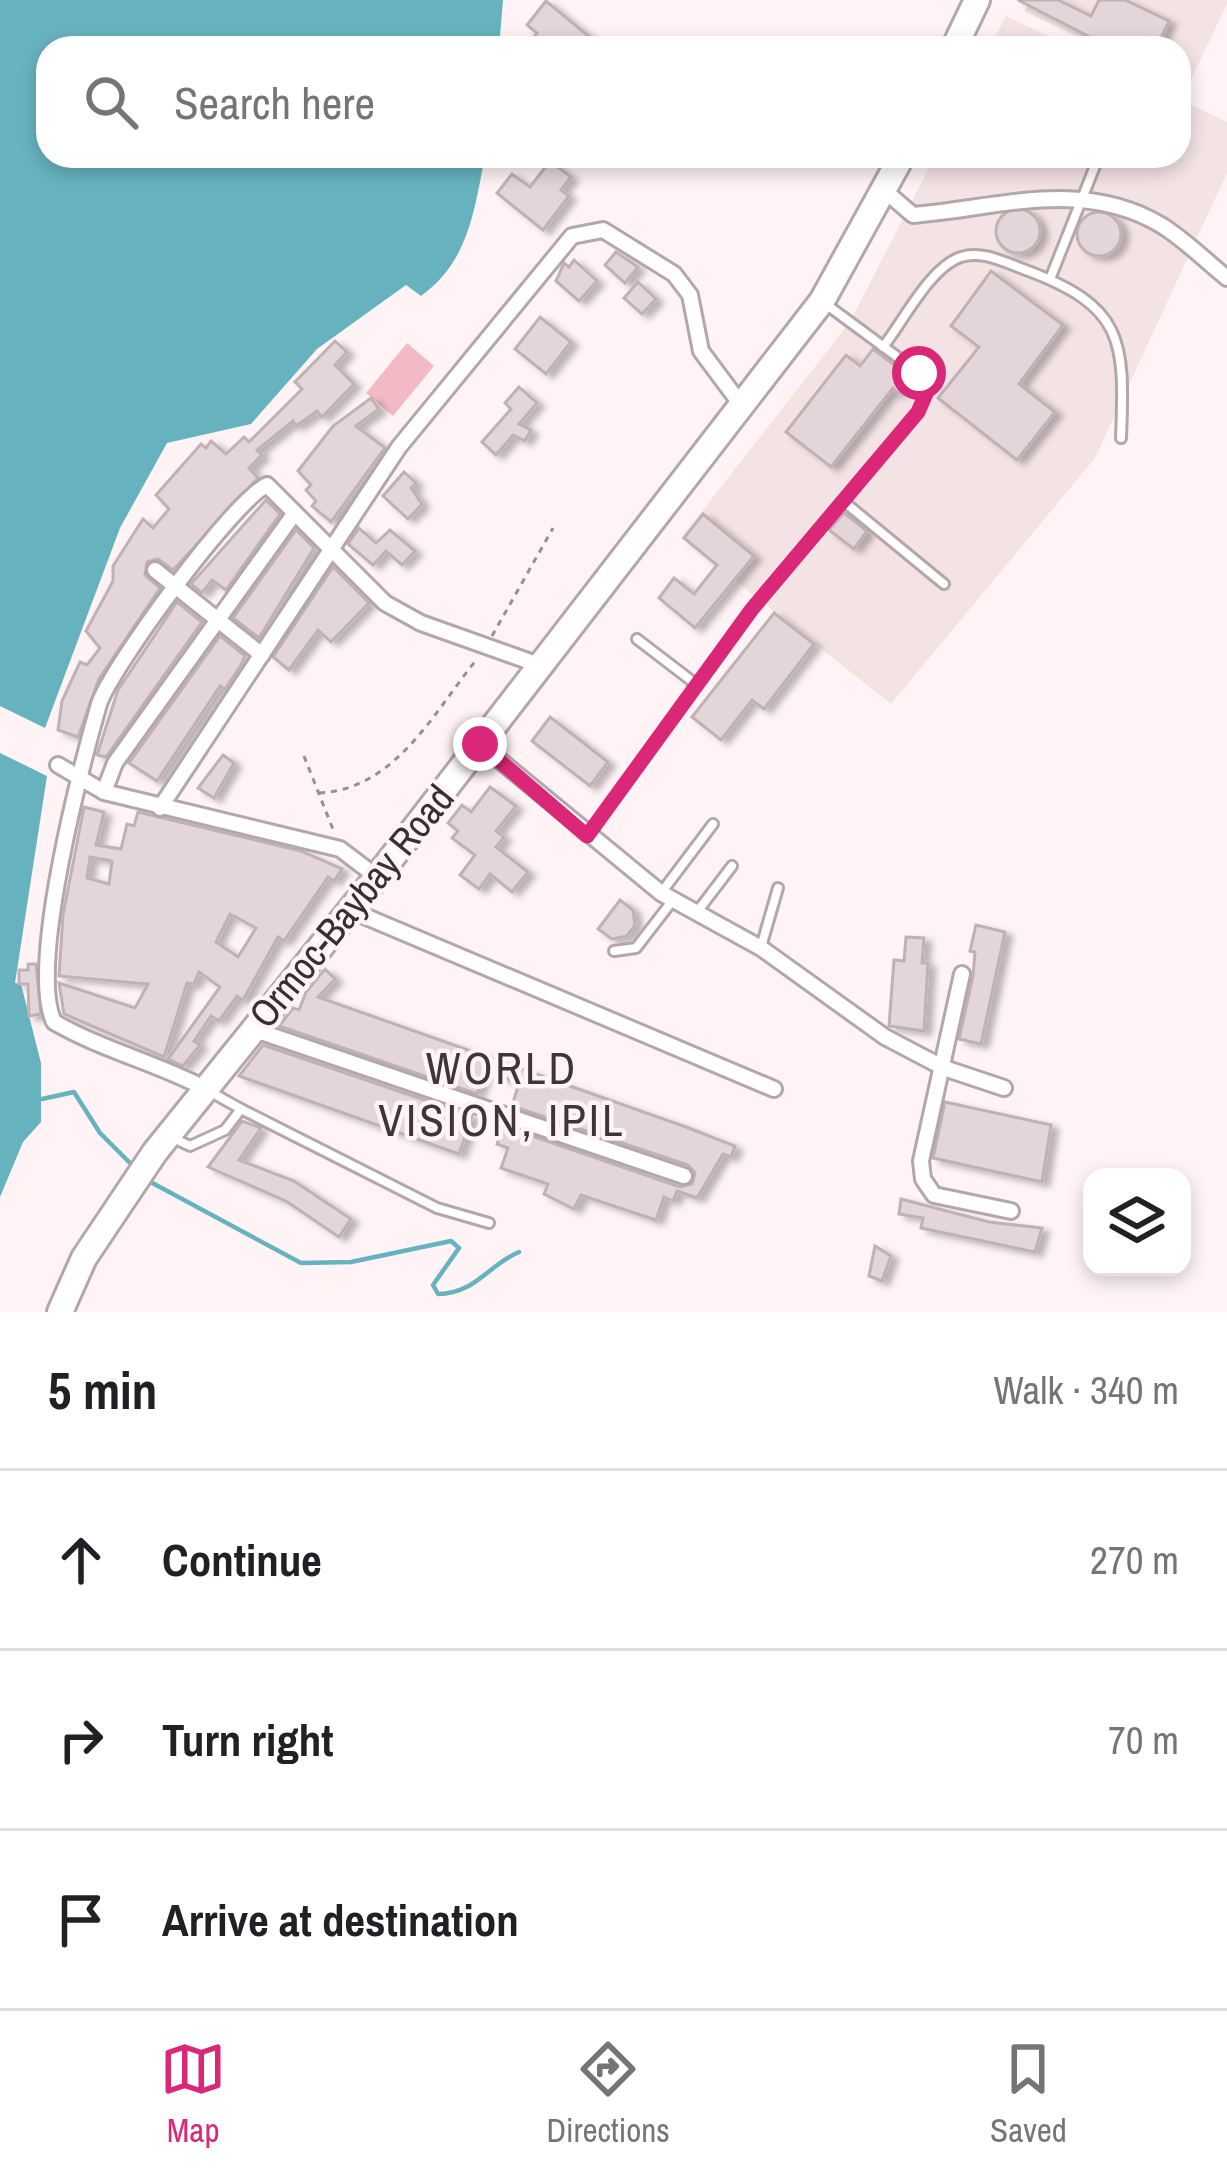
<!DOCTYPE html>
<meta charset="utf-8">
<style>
:root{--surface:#fff;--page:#f2f2f2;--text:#202124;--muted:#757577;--line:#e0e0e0;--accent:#db2777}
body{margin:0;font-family:"Archivo Narrow",sans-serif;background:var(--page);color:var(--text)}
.controls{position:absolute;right:36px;bottom:36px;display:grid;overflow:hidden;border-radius:24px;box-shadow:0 6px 18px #0003}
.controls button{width:108px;height:108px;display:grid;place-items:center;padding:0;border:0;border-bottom:3px solid var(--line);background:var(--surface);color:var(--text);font:60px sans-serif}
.stop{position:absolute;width:36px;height:36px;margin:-27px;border:9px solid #db2777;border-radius:50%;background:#fff}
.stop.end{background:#db2777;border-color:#fff;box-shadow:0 3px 12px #0008}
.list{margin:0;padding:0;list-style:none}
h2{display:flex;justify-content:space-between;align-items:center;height:156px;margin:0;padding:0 48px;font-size:51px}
h2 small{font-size:39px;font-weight:400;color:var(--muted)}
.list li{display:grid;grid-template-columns:78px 1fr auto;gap:36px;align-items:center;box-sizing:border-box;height:180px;padding:0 48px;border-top:3px solid var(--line)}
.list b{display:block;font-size:45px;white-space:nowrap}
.list em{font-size:39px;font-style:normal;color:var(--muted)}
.icon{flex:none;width:66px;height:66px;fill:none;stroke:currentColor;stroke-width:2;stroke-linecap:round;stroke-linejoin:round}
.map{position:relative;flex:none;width:1227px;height:1312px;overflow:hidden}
.search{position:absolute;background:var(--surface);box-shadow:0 6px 18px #0003;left:36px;right:36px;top:36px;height:132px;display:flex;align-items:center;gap:30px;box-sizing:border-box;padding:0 42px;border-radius:36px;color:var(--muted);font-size:45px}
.sheet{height:696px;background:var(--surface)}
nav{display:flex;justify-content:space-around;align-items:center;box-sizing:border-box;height:168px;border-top:3px solid var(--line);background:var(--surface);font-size:33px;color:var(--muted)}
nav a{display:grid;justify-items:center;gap:6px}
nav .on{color:var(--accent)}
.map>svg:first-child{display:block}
.built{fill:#f4e3e5}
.green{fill:#f3bac6}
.water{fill:#66b3bf}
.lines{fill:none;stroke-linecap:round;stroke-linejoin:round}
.stream{stroke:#66b3bf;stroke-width:4.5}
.building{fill:#e4d5d8;stroke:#bfb1b4;stroke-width:3;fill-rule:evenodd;filter:url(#shadow)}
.service-casing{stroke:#b4a7a9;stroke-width:14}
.minor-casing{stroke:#b4a7a9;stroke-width:20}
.trunk-casing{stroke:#b4a7a9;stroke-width:30}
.path{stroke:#988f91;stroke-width:3;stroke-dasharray:6 6;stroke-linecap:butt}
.service{stroke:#fff;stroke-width:8}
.minor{stroke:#fff;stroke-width:14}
.trunk{stroke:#fff;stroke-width:24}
.route{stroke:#db2777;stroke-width:15}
.labels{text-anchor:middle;stroke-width:9;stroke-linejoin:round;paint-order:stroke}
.street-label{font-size:39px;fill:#363031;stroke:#fff3f5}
.quarter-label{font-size:45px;letter-spacing:3px;fill:#3f3436;stroke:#fff3f5}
</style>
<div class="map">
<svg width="1227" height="1312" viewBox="0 0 1227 1312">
<defs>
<filter id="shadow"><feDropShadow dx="7" dy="4" stdDeviation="3" flood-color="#0004"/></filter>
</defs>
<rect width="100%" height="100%" fill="#fff3f5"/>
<g class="built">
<polygon points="1030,0 1227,0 1227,4 1187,88 1179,84 1179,48 1102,48 1025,12"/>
<polygon points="1006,16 1073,48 989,48"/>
<polygon points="1179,99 1227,122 1227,173 1095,458 891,704 681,538 850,322 935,156 1179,156"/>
</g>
<polygon class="green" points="407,343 434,366 393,416 366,393"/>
<g class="water">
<path d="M0,0H503L499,48H48V156H485C474,211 469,261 421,296L406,285L317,349L251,424L167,443L120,528L45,728L0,706Z"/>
<polygon points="0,753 47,776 15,983 21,984 41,1063 41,1122 23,1142 0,1197"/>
</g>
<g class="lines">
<g class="stream">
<polyline points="42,1099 74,1092 100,1133 133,1166"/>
<path d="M145,1179L301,1263L351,1262L451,1241L459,1248L433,1285L438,1294C475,1294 488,1265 519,1252"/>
</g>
</g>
<g class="building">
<polygon points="1018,0 1058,0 1091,16 1099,0 1125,0 1169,21 1156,48 1111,48"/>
<polygon points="546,1 603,48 525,48 537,33 527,25"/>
<polygon points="550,161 571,177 561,190 569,196 543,230 497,193 512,174 530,187"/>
<circle cx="1018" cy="231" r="22"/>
<circle cx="1099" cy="234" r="22"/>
<polygon points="616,252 638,267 625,283 605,265"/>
<polygon points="574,260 597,281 579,301 556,281 564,263 569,267"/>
<polygon points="991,271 1063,325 1019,384 1055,412 1017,460 938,398 979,347 951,326"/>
<polygon points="638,282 656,299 642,314 624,298"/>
<polygon points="540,317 571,342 546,374 515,349"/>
<polygon points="335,341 347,352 335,365 354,384 322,417 317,411 296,426 293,421 257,450 262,455 249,468 258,478 173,570 158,559 147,562 145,575 160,588 99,679 78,737 58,730 62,701 80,662 87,665 100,648 86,631 113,581 113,566 143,519 153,528 169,509 156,495 201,444 206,448 211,441 226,454 244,437 249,442 302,389 295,382"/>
<polygon points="873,349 910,377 898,393 893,388 831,467 786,432 846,355 860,366"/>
<polygon points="519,387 537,403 519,424 531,430 525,441 513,435 496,455 482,442 511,409 505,403"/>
<polygon points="371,398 379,409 356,426 385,448 331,522 312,506 316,501 306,490 311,485 298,471 333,426"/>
<polygon points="404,472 416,483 411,488 422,504 408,519 383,496"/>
<polygon points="266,500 280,514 226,590 212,580 202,593 191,584"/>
<polygon points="844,513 867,531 854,549 829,530"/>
<polygon points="703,514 754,556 695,628 659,598 674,578 694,594 717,565 684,538"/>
<polygon points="359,528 376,543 390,530 415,551 402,565 386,551 373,565 348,544"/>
<polygon points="296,530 314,548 259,638 233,618"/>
<polygon points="333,567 369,603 331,642 318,630 289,670 273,657"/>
<polygon points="177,602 202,622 106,757 97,755 118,690"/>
<polygon points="774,613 814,644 764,709 752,700 721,740 692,717"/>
<polygon points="220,636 245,656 241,665 225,689 220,686 157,781 129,763"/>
<polygon points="550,717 608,762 590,786 532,741"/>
<polygon points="223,755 234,763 214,798 198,788"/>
<polygon points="490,787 516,806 496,831 504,837 496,847 528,872 512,892 490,874 479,889 460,875 475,855 452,838 458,831 448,823 462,805 471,812"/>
<path d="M84,807L104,812L96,845L121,849L127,824L134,826L138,812L301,851L342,869L334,881L328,877L284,941L278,937L243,1000L237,996L219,1021L211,1016L194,1041L200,1045L183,1066L168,1059L220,987L199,972L194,984L187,983L164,1057L64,1014L59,983L135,1008L148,984L59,976L63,915ZM90,857L112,861L109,884L87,878ZM230,914L256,928L238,957L216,942Z"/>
<polygon points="620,900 633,910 635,925 627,936 612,939 598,929"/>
<polygon points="976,925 1005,932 981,1044 959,1039 973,976 975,952 970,951"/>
<polygon points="906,937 924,938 922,963 928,963 924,1031 889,1026 894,960 904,961"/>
<polygon points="28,964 36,964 41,1014 29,1016 28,984 19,984 19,970 28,970"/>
<polygon points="325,969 335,979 318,997 686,1127 735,1146 731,1157 723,1154 697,1198 677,1191 673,1201 664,1197 656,1220 581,1195 574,1209 544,1194 548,1184 501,1168 508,1148 497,1144 503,1126 680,1187 692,1184 695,1173 688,1165 512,1106 519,1083 485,1071 477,1094 279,1026 293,1008 299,1010 306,992"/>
<polygon points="263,1045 472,1116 459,1154 239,1076"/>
<polygon points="945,1102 1051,1125 1042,1182 933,1158"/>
<polygon points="242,1121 261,1128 239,1160 294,1181 351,1219 339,1237 286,1201 208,1167"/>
<polygon points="901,1199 989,1222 1042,1228 1035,1252 921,1228 923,1218 899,1214"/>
<polygon points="875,1246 891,1256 882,1281 869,1276"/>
</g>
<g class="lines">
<g class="service-casing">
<g id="service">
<polyline points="1050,279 1099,156"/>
<path d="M883,347C903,322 930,267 961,257C981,250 1004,262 1023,269C1124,306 1125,339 1121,438"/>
<polyline points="843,501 944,584"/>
<polyline points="637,639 697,685"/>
<polyline points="588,835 752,609 918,412 928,389 919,373 823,302"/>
<polyline points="661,893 713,824"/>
<polyline points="697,912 732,866"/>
<polyline points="761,947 778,888"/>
<polyline points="614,951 636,948 673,900"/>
<polyline points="241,1109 437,1208 489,1223"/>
<polyline points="171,1137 190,1146 225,1130 241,1109 209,1091"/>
</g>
</g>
<g class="minor-casing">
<g id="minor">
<path d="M885,191L913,215C998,208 1082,178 1161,225C1184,239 1206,261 1227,278"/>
<polyline points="155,570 262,655"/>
<polyline points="480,744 661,893 761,948 885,1037 944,1068 1004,1088"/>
<polyline points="58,765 104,792 340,849 377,877"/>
<polyline points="104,792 115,763 294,514"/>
<polyline points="160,808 399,447 572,236 603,230 674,274 690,295 701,351 742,406"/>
<polyline points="350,910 774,1089"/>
<polyline points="962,974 921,1161 923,1179 934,1195 1011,1211"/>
<polyline points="252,1029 684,1176"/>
<path d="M208,1090C158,1063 104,1051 54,1022C28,967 81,767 99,704C112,666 234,500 267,485L385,603L421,623L542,666"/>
</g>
</g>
<g class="trunk-casing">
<g id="trunk">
<polyline points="954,48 977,0"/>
<polyline points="60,1312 84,1258 155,1152 377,877 822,301 902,156"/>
</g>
</g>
<g class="path">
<polyline points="492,636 553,528"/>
<polyline points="304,756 334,832"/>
<path d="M319,793C396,789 433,713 477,659"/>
</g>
<use href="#service" class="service"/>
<use href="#minor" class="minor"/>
<use href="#trunk" class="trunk"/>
</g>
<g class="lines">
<polyline class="route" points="480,744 587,836 752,609 918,412 928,389 919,373"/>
</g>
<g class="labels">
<g class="street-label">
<text transform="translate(351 906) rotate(-51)" y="14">Ormoc-Baybay Road</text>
</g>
<g class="quarter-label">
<text x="502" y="1084">WORLD<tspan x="502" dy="52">VISION, IPIL</tspan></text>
</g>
</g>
</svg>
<div class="controls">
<button><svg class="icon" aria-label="layers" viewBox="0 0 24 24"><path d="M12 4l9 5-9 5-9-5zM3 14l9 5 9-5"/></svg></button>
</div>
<div class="stop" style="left:919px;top:373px"></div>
<div class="stop end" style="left:480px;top:744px"></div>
<div class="search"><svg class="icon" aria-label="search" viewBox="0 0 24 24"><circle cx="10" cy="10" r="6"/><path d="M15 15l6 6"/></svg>Search here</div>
</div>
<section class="sheet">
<h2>5 min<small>Walk · 340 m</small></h2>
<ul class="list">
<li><svg class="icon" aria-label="ahead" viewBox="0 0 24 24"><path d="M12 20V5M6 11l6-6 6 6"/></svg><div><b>Continue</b></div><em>270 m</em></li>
<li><svg class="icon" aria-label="right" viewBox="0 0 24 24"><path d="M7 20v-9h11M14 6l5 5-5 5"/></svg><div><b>Turn right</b></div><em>70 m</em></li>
<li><svg class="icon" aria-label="arrive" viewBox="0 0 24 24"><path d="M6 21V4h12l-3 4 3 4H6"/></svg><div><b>Arrive at destination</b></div></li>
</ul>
</section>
<nav>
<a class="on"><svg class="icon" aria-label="map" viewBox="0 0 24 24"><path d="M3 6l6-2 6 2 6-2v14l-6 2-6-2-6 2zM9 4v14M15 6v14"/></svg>Map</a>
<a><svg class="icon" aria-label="directions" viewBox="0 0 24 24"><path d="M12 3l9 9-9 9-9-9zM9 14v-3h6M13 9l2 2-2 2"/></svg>Directions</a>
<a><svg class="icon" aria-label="saved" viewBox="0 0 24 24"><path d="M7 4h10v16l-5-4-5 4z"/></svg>Saved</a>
</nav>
